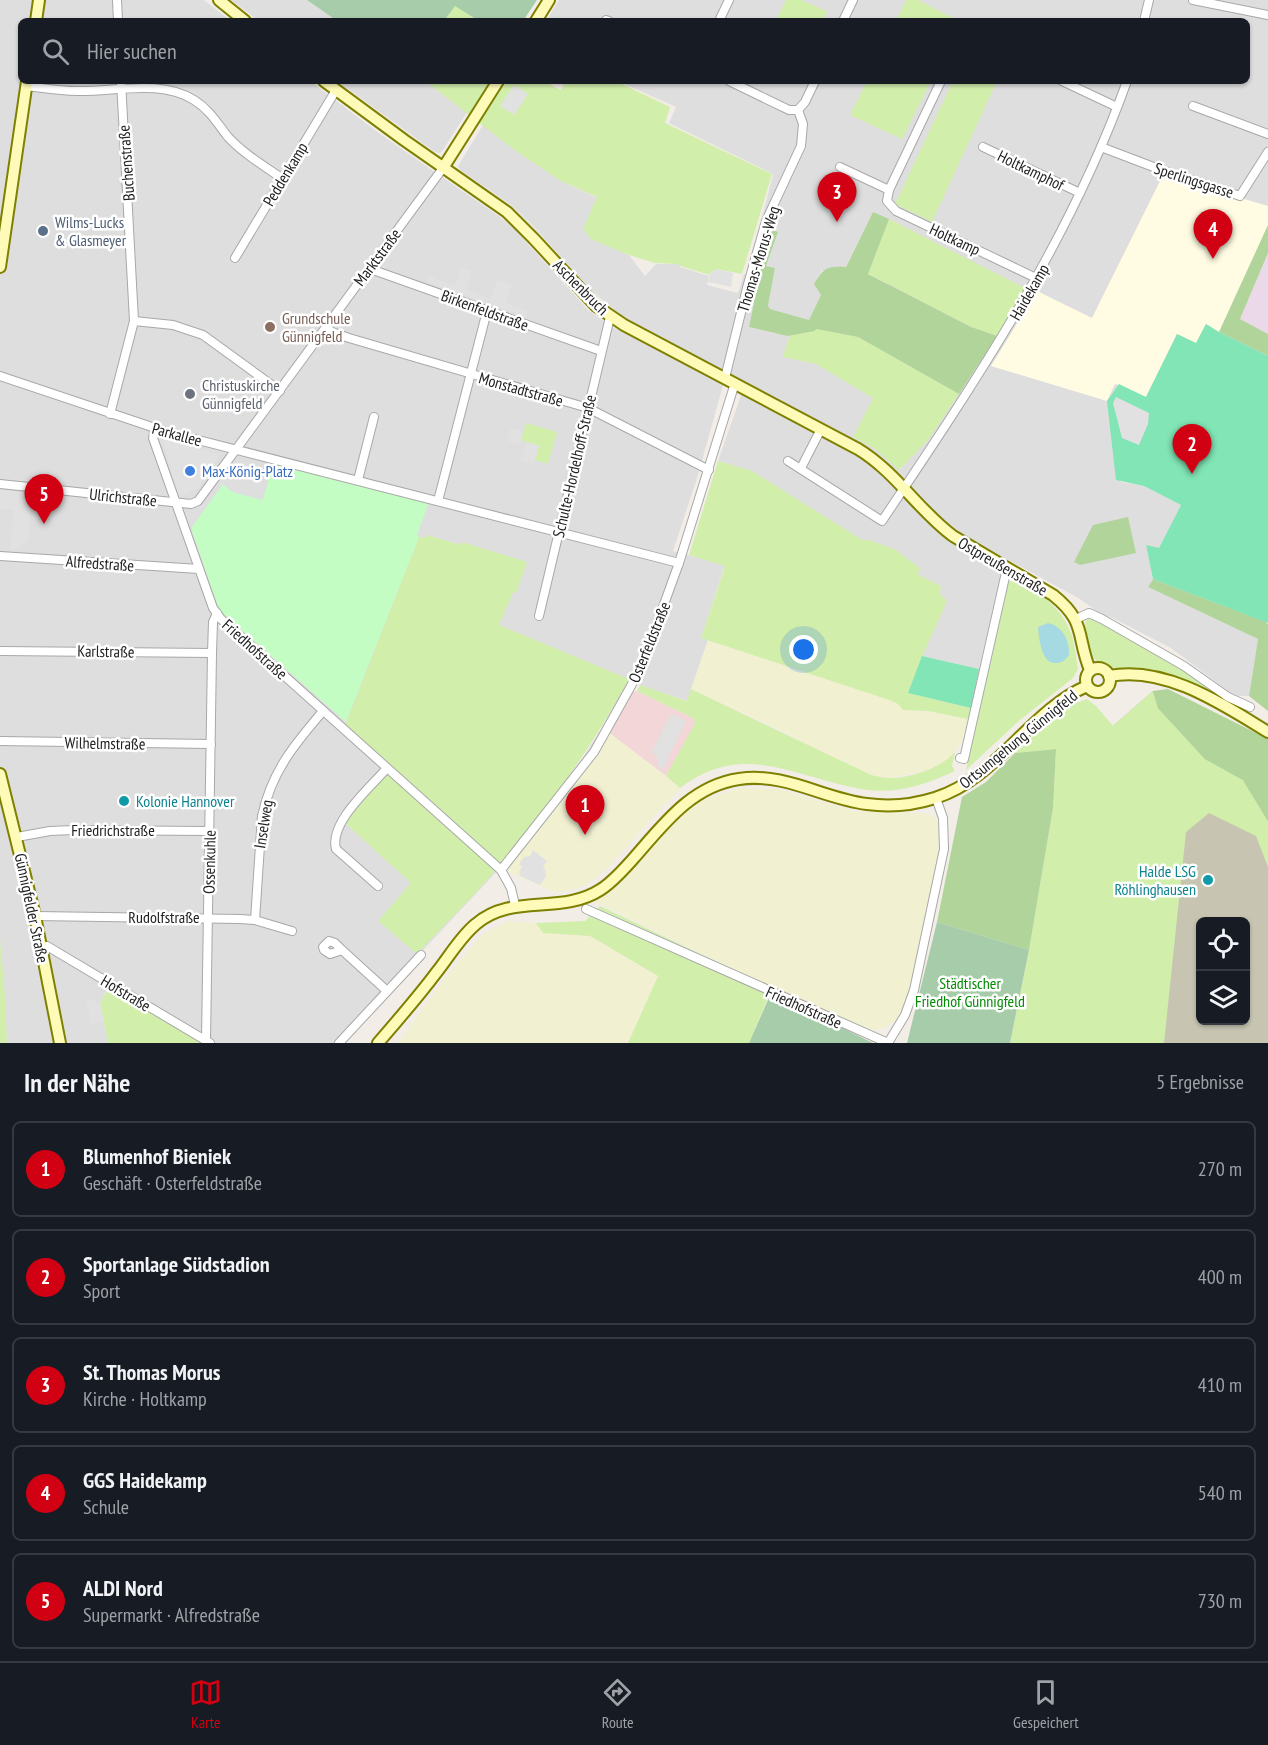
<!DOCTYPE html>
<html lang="de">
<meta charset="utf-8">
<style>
:root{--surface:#171b24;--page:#242831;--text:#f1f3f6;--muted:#9ea1a6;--line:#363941;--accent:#d20013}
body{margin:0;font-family:"PT Sans Narrow",sans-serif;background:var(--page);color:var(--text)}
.controls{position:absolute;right:18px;bottom:18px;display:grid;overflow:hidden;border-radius:9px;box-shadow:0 2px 4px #0004}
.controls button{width:54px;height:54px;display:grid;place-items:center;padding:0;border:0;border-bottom:2px solid var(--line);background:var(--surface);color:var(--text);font:30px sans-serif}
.you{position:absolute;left:804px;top:650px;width:21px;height:21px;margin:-15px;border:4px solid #fff;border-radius:50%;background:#1a73e8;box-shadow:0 0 0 9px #1a73e833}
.badge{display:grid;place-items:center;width:39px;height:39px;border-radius:50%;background:var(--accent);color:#fff;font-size:20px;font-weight:700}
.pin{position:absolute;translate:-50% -50px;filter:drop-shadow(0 2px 3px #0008)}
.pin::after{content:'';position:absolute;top:32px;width:21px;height:18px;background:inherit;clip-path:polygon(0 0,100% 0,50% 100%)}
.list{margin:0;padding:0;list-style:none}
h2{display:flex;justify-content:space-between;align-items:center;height:78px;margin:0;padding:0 24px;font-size:26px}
h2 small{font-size:20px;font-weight:400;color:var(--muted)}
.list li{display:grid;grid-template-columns:39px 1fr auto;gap:18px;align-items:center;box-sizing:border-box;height:96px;margin:0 12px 12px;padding:0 12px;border:2px solid var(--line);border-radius:9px}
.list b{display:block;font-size:22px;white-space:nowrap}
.list p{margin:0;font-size:20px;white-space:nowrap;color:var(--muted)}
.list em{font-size:20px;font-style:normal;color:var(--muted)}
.icon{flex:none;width:33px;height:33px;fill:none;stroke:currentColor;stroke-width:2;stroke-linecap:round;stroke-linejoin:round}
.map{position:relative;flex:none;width:1268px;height:1043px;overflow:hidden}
.search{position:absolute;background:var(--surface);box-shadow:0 2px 4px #0004;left:18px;right:18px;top:18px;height:66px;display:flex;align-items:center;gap:15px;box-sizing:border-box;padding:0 21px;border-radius:9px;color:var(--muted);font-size:22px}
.sheet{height:618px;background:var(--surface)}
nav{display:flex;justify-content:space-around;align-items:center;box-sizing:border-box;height:84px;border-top:2px solid var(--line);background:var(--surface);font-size:16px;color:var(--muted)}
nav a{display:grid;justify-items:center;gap:3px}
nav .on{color:var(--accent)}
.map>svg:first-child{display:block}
.residential{fill:#dfdede;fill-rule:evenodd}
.commercial{fill:#f3d6d7}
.industrial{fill:#ebd9ea}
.education{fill:#fffce3}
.construction{fill:#c7c5b2;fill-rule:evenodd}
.farmland{fill:#f1f1d2}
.grass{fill:#d2eeab}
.forest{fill:#b0d499}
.cemetery{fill:#a7cca9}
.park{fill:#c4fdc3}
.pitch{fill:#81e5b5}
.parking{fill:#e1e1e1}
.water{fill:#a5dae2}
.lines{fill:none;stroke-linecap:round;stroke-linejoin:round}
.street-casing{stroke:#a8a8a8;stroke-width:10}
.secondary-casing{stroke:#7e8000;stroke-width:14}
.street{stroke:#fff;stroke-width:8}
.secondary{stroke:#fefbb9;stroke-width:10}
.service-dot{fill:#5c6f8a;stroke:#fff;stroke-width:2}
.education-dot{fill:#8d6e63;stroke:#fff;stroke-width:2}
.worship-dot{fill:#6b7280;stroke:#fff;stroke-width:2}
.shop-dot{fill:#3f7fe0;stroke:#fff;stroke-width:2}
.culture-dot{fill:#0f9aa8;stroke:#fff;stroke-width:2}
.labels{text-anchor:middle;stroke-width:5;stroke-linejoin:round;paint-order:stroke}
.street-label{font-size:16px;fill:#212121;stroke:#fff}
.service-label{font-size:16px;fill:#4e5e75;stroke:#fff;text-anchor:start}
.education-label{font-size:16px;fill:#785e54;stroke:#fff;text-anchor:start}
.worship-label{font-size:16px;fill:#5b616d;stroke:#fff;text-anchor:start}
.shop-label{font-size:16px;fill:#366cbe;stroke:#fff;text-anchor:start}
.culture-label{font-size:16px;fill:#0d838f;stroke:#fff;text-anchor:start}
.park-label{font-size:16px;fill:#058a04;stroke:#fff}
</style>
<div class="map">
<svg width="1268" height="1043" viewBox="0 0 1268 1043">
<rect width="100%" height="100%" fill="#f2ede7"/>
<g class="residential">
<path d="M0,0H204L231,21H21V81H310L380,134L500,217L517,232L589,311L616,329L644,339L692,365L723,385L698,475L673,551L725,565L701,638L708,640L688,701L633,683L600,740L500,868L336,1043H214L111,983L100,1003L108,1043H7L0,939ZM427,535L461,545L462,542L515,593L513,592L498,625L629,679L602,728L579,763L501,865L412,883L344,822L391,768Z"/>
<polygon points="231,0 307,0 337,21 259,21"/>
<path d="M559,0H1268V225L1196,343L1120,482L1144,486L1181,505L1159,549L1146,545L1153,579L1148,587L1258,639L1249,696H1235L1171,648L1111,617L1102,615L1080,599L1005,558L979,669L922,656L947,601L940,594L941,586L917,574L920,569L865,542L752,471L718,461L745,384L621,316L590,289L532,225L511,205L460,170L458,166L483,125L516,151L561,181L598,198L591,239L629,255L645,276L656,264H679L680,267L709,276L707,285L738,293L744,274H748L773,174L669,123L676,107L618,81H1247V21H546ZM873,212L887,285L971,327L978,366L900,470L874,448L853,437L873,398L816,364L783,357L790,335L786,336L749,327L764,253L773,230L778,232L766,266L775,268L768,306L770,309L809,320L821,295L814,284L822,271L845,268Z"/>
<polygon points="337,81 425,81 467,112 443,150 440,153 435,152"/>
</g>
<polygon class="commercial" points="637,691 693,718 696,723 666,776 608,732 628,693"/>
<polygon class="industrial" points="1268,253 1268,334 1240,319"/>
<polygon class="education" points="1163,175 1268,206 1268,225 1219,332 1206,324 1196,343 1177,334 1146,397 1115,384 1107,401 991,366 1037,291 1092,318"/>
<path class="construction" d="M1153,691L1268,772V1043H1024L1107,731ZM1200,921H1246V1020H1200Z"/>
<g class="farmland">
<polygon points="708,640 892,701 915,711 928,711 968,719 962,741 947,762 924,771 890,778 871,775 855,769 774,727 691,689"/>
<polygon points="608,732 666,776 680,788 679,791 663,806 606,870 586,885 572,890 554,892 513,874 505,868"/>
<polygon points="740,788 778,789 854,811 917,813 929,814 934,817 938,823 939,848 909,991 902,1017 881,1029 870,1030 772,988 594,901 621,878 675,819 695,802"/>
<polygon points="507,921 536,923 543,933 590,936 658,976 628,1043 398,1043 446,977 482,935"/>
</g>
<g class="grass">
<polygon points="786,0 801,0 827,11 823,21 784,21 777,18"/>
<polygon points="906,0 918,0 959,21 896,21"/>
<polygon points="455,5 479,21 444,21"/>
<polygon points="425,81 543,81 561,90 565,81 616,81 670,107 665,123 772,174 742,274 716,269 715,272 711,271 710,275 680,266 679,264 655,263 629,255 591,239 583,229 597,197 561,181 516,151"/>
<polygon points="867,81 931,81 902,139 850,115"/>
<polygon points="953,81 997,81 932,222 895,204"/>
<polygon points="889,219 1025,288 997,336 971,327 867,273"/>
<polygon points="816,329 858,337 959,394 928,440 899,470 874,448 853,437 873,398 816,364 783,357 790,335 815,331"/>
<polygon points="526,423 557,432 548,464 535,460 539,446 521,440"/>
<polygon points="718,461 752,471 864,541 866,539 896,550 921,569 917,574 941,586 940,594 947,601 923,655 908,693 971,708 968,719 928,711 903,710 898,704 892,701 701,638 725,566 689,555"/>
<path d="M427,535L461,545L462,542L527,562L516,593L513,592L499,625L629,679C593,745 550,806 501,864C475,895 445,924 417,954L378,921L411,883L344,822L391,768L345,726L419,537L426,538Z"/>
<path d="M1013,579C1038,588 1064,610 1072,636C1075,647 1076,658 1078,669L1073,678L1020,720L966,770L1007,583Z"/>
<path d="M1087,618L1095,620L1177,666L1232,704C1208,693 1182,677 1156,671C1138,668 1111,673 1097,661C1088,654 1082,627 1087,618Z"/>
<path d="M640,685L687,701L691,689L871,775C877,776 884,778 890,778C911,778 941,768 955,752L952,766L955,771C925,785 895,795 861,789C794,777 744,740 680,788L666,776L695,723L693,718L637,691Z"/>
<polygon points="1153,691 1158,708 1205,759 1243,780 1268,821 1268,867 1256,836 1209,813 1186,832 1164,1043 1010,1043 1029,950 1053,808 1056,749 1015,753 1064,708 1087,699 1096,706 1113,726"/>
<polygon points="600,906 772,988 749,1043 628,1043 658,976 590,936 543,933 536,923 585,921"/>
<polygon points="0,939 5,997 7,1043 0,1043"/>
<polygon points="109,988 202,1043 108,1043 100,1003"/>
</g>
<g class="forest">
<path d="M873,212L889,219L868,274L971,327L997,336L959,394L858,337L816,329L815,331L787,336L749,327L764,253L773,230L778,232L766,266L775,268L768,306L770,309L809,320L821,295L814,284C824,268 826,266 846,267Z"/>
<polygon points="1268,225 1268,253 1240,319 1268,334 1268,356 1219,332"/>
<polygon points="1128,517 1136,553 1080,565 1074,562 1093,525"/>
<polygon points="1153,579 1266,622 1268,625 1268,711 1249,696 1258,639 1148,587"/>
<polygon points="1168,689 1268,739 1268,821 1243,780 1205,759 1158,708 1153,691"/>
<polygon points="1056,749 1053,808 1029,950 937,922 962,797 986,782 1015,753"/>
</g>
<g class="cemetery">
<polygon points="307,0 537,0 523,21 479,21 455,6 444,21 337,21"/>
<polygon points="937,922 1029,950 1010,1043 907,1043"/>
<polygon points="771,993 873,1043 749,1043"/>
</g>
<polygon class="park" points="273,463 429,502 417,535 419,537 346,722 219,610 192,531 192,527 223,484 232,492 263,500"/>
<g class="pitch">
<polygon points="1206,324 1219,332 1268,356 1268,623 1153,579 1146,545 1159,548 1181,505 1144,486 1116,480 1107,401 1119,384 1146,397 1177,334 1196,343"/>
<polygon points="922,656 979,669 971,708 908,693"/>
</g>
<g class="parking">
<polygon points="514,85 528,94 514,115 500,106"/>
<polygon points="462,267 472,271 466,289 489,298 487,303 427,282 429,276 455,286"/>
<polygon points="715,269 733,273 731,287 708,282 711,271 714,272"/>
<polygon points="497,280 512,285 505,303 528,311 526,317 489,304"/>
<polygon points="1116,397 1149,413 1148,424 1139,445 1122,438 1113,403"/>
<polygon points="511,428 523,431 519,444 507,441"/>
<polygon points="162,439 220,455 197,489 179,496"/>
<polygon points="527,442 539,446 534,464 521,460"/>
<polygon points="0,490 28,493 26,508 31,509 28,541 14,550 10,550 14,510 0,509"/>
<polygon points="671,714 686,721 663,769 658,766 656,755 651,753"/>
<polygon points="533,850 547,861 543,867 545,869 546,877 540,885 520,876 519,871 522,867 519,864 524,857 530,856"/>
<polygon points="86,998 100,1003 104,1022 91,1024"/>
</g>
<path class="water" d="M1048,623C1062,626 1070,640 1069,655C1066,659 1063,663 1057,663C1041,665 1039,638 1038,627Z"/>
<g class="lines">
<g class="street-casing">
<g id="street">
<polyline points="117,0 118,21"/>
<polyline points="1193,0 1268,15"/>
<polyline points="606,20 609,21"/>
<polyline points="719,21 729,0"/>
<polyline points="843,21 853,0"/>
<polyline points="1144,21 1149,0"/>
<polyline points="729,81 789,110 798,110 805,102 815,81"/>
<polyline points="1062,81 1117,107"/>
<path d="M26,86C43,88 60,91 77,91C115,92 160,79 194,100C210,110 217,123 228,137C244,154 264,166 283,179"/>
<polyline points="1193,106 1268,134"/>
<polyline points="983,147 1080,193"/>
<polyline points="1101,147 1164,171 1240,196 1268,152"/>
<polyline points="840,167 889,190 887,201 896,211 1036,278"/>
<polyline points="889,190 941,81"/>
<polyline points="235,258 336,90"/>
<polyline points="370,267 376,271 601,351"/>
<polyline points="134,321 173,325 203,335 280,391"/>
<polyline points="326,327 332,332 349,338 588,408 709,470"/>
<polyline points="0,376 167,432 679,563"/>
<polyline points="725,378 748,284 766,221 801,146 803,124 798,110"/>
<polyline points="110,414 134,321 121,81"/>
<polyline points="155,428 153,438 213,608 221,619 501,870 511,888 515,905"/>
<path d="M788,461L882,521C976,381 1070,241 1127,81"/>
<polyline points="801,468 821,429"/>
<polyline points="358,480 374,417"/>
<polyline points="0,484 191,504 198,501 443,168"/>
<polyline points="438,501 487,311"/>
<polyline points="0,556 199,569"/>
<polyline points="539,616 610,317"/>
<polyline points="1076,619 1089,613 1102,619 1184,666 1228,697 1250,707"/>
<polyline points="0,651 212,653"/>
<polyline points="0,741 211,744"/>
<polyline points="960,758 964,759 1007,568"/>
<polyline points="17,837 50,831 73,830 209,831"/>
<polyline points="501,870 594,752 631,686 646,654 679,563 735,383"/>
<path d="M378,886L336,849C329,822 371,787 387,768"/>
<polyline points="586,909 888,1043 905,1015 914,990 944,849 943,818 936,798"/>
<polyline points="35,916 240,919 255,920 292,931"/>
<path d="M255,920L262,816C272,771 294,745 323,711"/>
<polyline points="41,947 47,946 210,1043"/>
<polyline points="342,950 330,954 324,950 323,947 329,941 335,943 342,950 387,991"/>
<polyline points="206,1040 212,653 213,622 217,613"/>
<polyline points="339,1043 421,955"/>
</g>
</g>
<g class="secondary-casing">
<g id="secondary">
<polyline points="219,0 245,21"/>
<polyline points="36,21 39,0"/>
<polyline points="536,21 549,0"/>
<path d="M324,81L404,140L507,212L534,239L596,306L624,325L858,449C896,472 918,510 953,536L1053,595C1087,622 1076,636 1090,670"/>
<polyline points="443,168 498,81"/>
<polyline points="0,267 27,81"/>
<circle cx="1098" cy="680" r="12"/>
<path d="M1109,676C1165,665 1222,704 1268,732"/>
<polyline points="0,774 35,916 60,1043"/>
<path d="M378,1043C398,1020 418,997 436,973C449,957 460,937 476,924C512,893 561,915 600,890C613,882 623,870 633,859C663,825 691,786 739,779C785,772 824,799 867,804C889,807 913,805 935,798C997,779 1029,711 1087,686"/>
</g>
</g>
<use href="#street" class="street"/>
<use href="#secondary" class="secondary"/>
</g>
<circle class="service-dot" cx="43" cy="231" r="6"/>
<circle class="education-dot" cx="270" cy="327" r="6"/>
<circle class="worship-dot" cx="190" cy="394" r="6"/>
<circle class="shop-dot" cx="190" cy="471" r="6"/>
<g class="culture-dot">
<circle cx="124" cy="801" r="6"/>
<circle cx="1208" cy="880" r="6"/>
</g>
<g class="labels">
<g class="street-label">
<text transform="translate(126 163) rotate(-94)" y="6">Buchenstraße</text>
<text transform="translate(1031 170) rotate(26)" y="6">Holtkamphof</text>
<text transform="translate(285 174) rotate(-59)" y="6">Peddenkamp</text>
<text transform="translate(1194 180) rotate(18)" y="6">Sperlingsgasse</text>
<text transform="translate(955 239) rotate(25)" y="6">Holtkamp</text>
<text transform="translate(377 257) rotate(-53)" y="6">Marktstraße</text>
<text transform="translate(758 259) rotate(-73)" y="6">Thomas-Morus-Weg</text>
<text transform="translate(581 287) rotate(45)" y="6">Aschenbruch</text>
<text transform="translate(1029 292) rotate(-60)" y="6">Haidekamp</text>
<text transform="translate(485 310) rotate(20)" y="6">Birkenfeldstraße</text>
<text transform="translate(521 389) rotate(16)" y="6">Monstadtstraße</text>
<text transform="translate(177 434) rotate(15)" y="6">Parkallee</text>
<text transform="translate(574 466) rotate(-77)" y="6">Schulte-Hordelhoff-Straße</text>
<text transform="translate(123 497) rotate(6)" y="6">Ulrichstraße</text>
<text transform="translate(100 563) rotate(4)" y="6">Alfredstraße</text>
<text transform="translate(1003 566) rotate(30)" y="6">Ostpreußenstraße</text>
<text transform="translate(649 642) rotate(-68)" y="6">Osterfeldstraße</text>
<text transform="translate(255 649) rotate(42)" y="6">Friedhofstraße</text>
<text transform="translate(106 651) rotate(1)" y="6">Karlstraße</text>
<text transform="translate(1018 739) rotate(-39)" y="6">Ortsumgehung Günnigfeld</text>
<text transform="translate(105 743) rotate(1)" y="6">Wilhelmstraße</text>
<text transform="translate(263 824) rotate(-81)" y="6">Inselweg</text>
<text x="113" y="836">Friedrichstraße</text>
<text transform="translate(209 862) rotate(-89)" y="6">Ossenkuhle</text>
<text transform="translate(32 908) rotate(78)" y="6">Günnigfelder Straße</text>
<text x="164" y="923">Rudolfstraße</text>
<text transform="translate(126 993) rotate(31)" y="6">Hofstraße</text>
<text transform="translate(804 1007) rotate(24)" y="6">Friedhofstraße</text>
</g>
<g class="service-label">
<text x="55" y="228">Wilms-Lucks<tspan x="55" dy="18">&amp; Glasmeyer</tspan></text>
</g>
<g class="education-label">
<text x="282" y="324">Grundschule<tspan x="282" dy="18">Günnigfeld</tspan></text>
</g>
<g class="worship-label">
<text x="202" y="391">Christuskirche<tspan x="202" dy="18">Günnigfeld</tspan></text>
</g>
<g class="shop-label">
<text x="202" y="477">Max-König-Platz</text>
</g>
<g class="culture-label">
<text x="136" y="807">Kolonie Hannover</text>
<text x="1196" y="877" text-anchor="end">Halde LSG<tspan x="1196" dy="18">Röhlinghausen</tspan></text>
</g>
<g class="park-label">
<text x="970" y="989">Städtischer<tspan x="970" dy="18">Friedhof Günnigfeld</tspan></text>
</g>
</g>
</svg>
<div class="controls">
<button><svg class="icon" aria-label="locate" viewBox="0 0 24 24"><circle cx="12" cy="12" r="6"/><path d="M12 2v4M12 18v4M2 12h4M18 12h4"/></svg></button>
<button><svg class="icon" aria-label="layers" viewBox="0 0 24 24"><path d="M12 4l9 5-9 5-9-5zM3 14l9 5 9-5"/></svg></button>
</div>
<div class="you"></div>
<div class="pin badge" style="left:585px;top:835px">1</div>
<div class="pin badge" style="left:1192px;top:474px">2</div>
<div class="pin badge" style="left:837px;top:222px">3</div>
<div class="pin badge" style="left:1213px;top:259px">4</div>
<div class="pin badge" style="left:44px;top:524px">5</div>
<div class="search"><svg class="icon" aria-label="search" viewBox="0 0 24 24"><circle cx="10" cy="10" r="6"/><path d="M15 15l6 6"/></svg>Hier suchen</div>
</div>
<section class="sheet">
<h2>In der Nähe<small>5 Ergebnisse</small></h2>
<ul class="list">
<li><span class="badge">1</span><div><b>Blumenhof Bieniek</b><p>Geschäft · Osterfeldstraße</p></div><em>270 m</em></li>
<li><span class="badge">2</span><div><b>Sportanlage Südstadion</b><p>Sport</p></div><em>400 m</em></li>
<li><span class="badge">3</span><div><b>St. Thomas Morus</b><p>Kirche · Holtkamp</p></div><em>410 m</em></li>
<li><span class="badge">4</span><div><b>GGS Haidekamp</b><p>Schule</p></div><em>540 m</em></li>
<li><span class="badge">5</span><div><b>ALDI Nord</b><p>Supermarkt · Alfredstraße</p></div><em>730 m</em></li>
</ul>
</section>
<nav>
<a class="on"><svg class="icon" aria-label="map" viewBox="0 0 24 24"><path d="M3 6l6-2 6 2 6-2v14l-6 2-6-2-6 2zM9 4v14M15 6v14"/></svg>Karte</a>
<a><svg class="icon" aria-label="directions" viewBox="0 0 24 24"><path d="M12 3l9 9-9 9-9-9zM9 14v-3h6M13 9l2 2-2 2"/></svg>Route</a>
<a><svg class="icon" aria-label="saved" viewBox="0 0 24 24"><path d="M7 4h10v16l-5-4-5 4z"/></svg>Gespeichert</a>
</nav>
